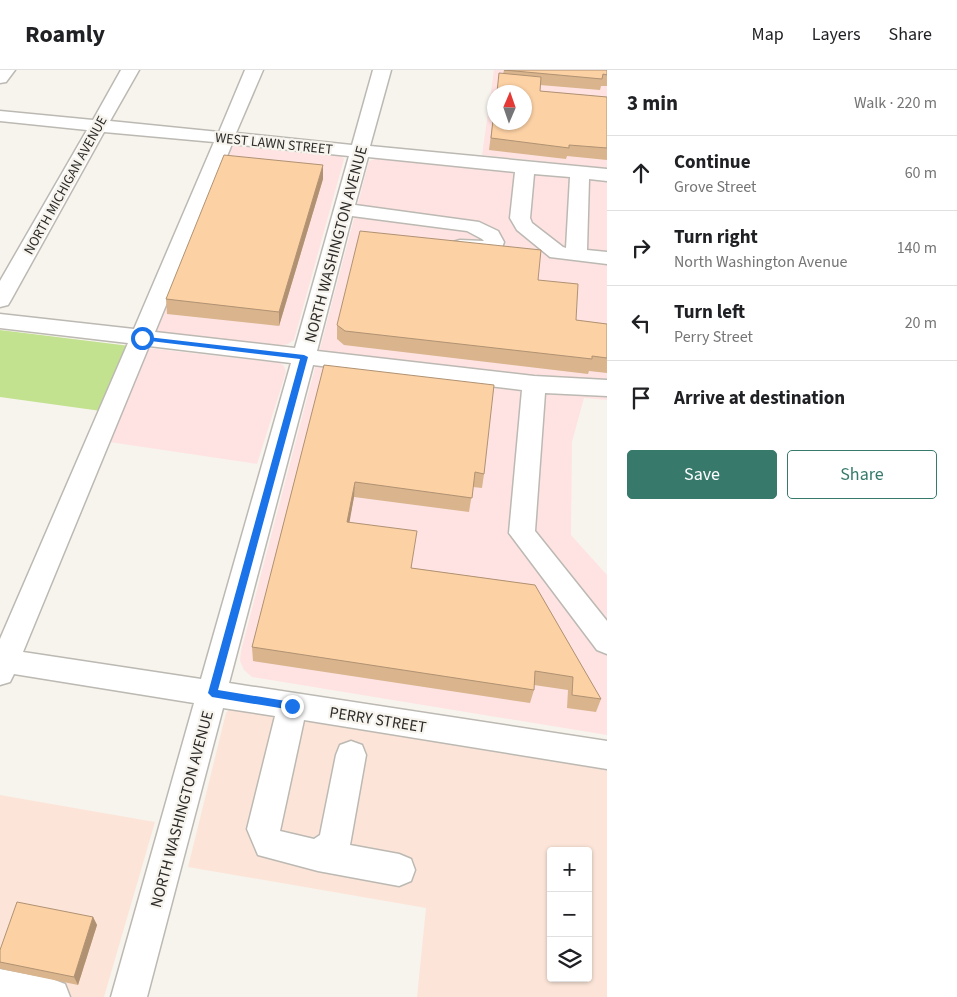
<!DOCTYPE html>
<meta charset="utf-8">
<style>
:root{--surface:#fff;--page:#f2f2f2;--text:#202124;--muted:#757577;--line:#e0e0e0;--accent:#377a6c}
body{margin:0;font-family:"Source Sans 3",sans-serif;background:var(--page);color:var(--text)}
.controls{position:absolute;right:15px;bottom:15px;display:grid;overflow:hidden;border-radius:5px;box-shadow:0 1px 4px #0004}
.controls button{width:45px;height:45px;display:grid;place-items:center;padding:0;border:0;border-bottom:1px solid var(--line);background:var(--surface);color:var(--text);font:25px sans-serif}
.compass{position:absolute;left:487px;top:15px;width:45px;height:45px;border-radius:50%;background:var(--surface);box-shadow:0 1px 4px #0004;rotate:2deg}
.stop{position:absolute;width:15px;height:15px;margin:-11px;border:4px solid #1a73e8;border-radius:50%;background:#fff}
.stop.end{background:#1a73e8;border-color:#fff;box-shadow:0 1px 5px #0008}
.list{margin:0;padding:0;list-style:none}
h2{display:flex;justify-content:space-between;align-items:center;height:65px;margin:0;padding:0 20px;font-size:21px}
h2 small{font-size:16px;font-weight:400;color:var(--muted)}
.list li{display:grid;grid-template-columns:32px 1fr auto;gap:15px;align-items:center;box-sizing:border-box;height:75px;padding:0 20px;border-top:1px solid var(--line)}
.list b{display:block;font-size:19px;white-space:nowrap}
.list p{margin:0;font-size:16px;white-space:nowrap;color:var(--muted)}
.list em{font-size:16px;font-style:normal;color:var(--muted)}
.actions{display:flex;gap:10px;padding:15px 20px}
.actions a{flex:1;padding:11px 0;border:1px solid var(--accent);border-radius:5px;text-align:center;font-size:18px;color:var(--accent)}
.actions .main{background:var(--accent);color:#fff}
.icon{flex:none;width:28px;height:28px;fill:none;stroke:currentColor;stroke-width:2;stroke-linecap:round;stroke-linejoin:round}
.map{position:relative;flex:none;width:607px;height:927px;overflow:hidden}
header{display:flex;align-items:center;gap:30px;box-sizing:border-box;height:70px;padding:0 25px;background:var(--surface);border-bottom:1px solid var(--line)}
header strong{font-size:24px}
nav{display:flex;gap:28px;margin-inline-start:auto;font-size:18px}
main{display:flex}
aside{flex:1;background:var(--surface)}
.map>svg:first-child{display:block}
.commercial{fill:#fce5d8;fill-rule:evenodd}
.industrial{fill:#fee3e2;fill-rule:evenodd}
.green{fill:#c2e28f}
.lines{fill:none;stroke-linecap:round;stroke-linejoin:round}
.minor-casing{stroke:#bcb9b3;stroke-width:3}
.minor{fill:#fff;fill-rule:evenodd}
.wall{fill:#d9b48d}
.shaded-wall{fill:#b09273}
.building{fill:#fcd1a4;stroke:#b09273}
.route{fill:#1a73e8}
.labels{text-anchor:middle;stroke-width:4.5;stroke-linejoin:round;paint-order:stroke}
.far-street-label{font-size:14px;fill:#2d2c2a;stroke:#f7f4ee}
.street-label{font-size:16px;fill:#2d2c2a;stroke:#f7f4ee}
</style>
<header>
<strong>Roamly</strong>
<nav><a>Map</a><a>Layers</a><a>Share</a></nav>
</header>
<main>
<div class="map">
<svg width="607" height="927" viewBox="0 0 607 927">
<rect width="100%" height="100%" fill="#f7f4ee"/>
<g class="commercial">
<path d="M232,636L607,695V927H417L426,838L188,797L226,643ZM551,781H588V908H551Z"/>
<polygon points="0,725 155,752 104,927 0,927"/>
</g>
<g class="industrial">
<path d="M494,0H607V98L482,85ZM494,22H524V52H494Z"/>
<polygon points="217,72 340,83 344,89 294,270 288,274 278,276 138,259"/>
<polygon points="378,88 607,110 607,330 584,328 572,372 571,465 607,505 607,665 252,607 244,600 240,591 241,581 369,91"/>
<polygon points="130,276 280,293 284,296 286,302 257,394 89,369"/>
</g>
<polygon class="green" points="0,260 130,276 101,341 0,327"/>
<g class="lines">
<g class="minor-casing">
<g id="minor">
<polygon points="0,0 15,0 6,12 0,13"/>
<path d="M121,0H139L110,51L219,62L245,0H263L236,63L352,75L373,0H391L370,76L607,99V111L589,109L587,180L607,182V194L550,187L517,160L510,148L515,102L368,87L355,135L479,152L498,161L504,172C500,191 467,184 453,180L450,176L453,172L460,170L484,171L482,169L467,161L352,146L317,281L534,306L607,310V326L545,323L535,461L607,551V584L597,580L509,463L522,320L313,295L229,613L607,671V699L304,650L280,761L314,769L320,765L336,685L340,675L351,671L362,675L366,685L350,775L399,784L411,789L415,800L411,811L399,816L318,801L258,785L247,759L275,646L223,638L147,927H111L194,633L14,604L10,612L0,615V569L128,273L0,258V244L134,259L214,72L104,62L11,230L8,235L0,237V211L87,60L0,51V41L93,50ZM232,74L349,86L295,278L155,262ZM534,104L570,107L566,178L563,177L532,153L530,148ZM149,276L291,293L201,609L23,582Z"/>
<polygon points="0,899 52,909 65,914 70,927 0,927"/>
</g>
</g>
<use href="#minor" class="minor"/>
</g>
<g class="wall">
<polygon points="504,0 607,0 607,16 601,16 600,20 540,15 540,21 607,27 607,90 567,86 566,89 489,80 494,40"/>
<polygon points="323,109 279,256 167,244 166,229"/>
<polygon points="538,210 576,250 607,254 607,303 589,301 588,304 344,275 337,269 337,255"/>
<polygon points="324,295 484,404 482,418 473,417 469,442 354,427 349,452 412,498 535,515 601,629 596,642 567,638 568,620 534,615 534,620 530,633 253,591 252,577"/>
<polygon points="93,847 97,855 78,915 1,899 0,898 0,880"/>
</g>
<g class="shaded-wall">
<polygon points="323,95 323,109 279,256 279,242"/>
<polygon points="355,412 354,427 347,466 347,452"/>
<polygon points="93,847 97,855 78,915 74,907"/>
</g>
<g class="building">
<polygon points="504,0 607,0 607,5 603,4 602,9"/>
<polygon points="499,3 541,7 540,21 607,27 607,78 569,75 569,78 491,68 494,41 494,52 524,52 524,22 497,22"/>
<polygon points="224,85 323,95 279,242 166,229"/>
<polygon points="360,161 541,180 538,210 578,214 576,250 607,254 607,288 592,286 592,289 345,261 337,255"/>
<polygon points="324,295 494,315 484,404 475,402 472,428 355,412 347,452 417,461 411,498 535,515 601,629 572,625 573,607 535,601 534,620 252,577"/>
<polygon points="17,832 93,847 74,907 0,892 0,880"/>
</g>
<polygon class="route" points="139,266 304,285 308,287 218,620 292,632 296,633 296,639 292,640 212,627 208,623 300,289 142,270 139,269"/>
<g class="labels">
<g class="far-street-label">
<text transform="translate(274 73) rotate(6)" y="5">WEST LAWN STREET</text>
<text transform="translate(65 115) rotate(-61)" y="5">NORTH MICHIGAN AVENUE</text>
</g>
<g class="street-label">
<text transform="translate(335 174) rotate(-75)" y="6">NORTH WASHINGTON AVENUE</text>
<text transform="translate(378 649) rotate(9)" y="6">PERRY STREET</text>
<text transform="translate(181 739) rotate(-75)" y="6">NORTH WASHINGTON AVENUE</text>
</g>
</g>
</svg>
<div class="controls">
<button>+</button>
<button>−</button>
<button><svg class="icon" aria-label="layers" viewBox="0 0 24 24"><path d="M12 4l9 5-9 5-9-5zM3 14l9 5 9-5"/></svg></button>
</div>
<svg class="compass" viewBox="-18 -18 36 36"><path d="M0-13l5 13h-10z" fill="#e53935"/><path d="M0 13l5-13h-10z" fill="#757577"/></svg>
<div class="stop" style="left:142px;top:268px"></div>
<div class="stop end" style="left:292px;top:636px"></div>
</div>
<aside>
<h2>3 min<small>Walk · 220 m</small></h2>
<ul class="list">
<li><svg class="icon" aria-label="ahead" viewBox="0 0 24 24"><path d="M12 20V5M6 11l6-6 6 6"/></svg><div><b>Continue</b><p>Grove Street</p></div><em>60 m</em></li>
<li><svg class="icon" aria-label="right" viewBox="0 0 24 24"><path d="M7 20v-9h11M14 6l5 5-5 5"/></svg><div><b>Turn right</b><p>North Washington Avenue</p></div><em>140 m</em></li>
<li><svg class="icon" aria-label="left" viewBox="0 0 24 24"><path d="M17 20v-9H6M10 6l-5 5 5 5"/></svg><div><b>Turn left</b><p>Perry Street</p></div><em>20 m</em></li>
<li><svg class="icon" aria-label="arrive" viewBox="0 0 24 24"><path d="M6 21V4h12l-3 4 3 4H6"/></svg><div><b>Arrive at destination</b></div></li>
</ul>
<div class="actions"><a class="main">Save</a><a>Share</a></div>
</aside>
</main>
